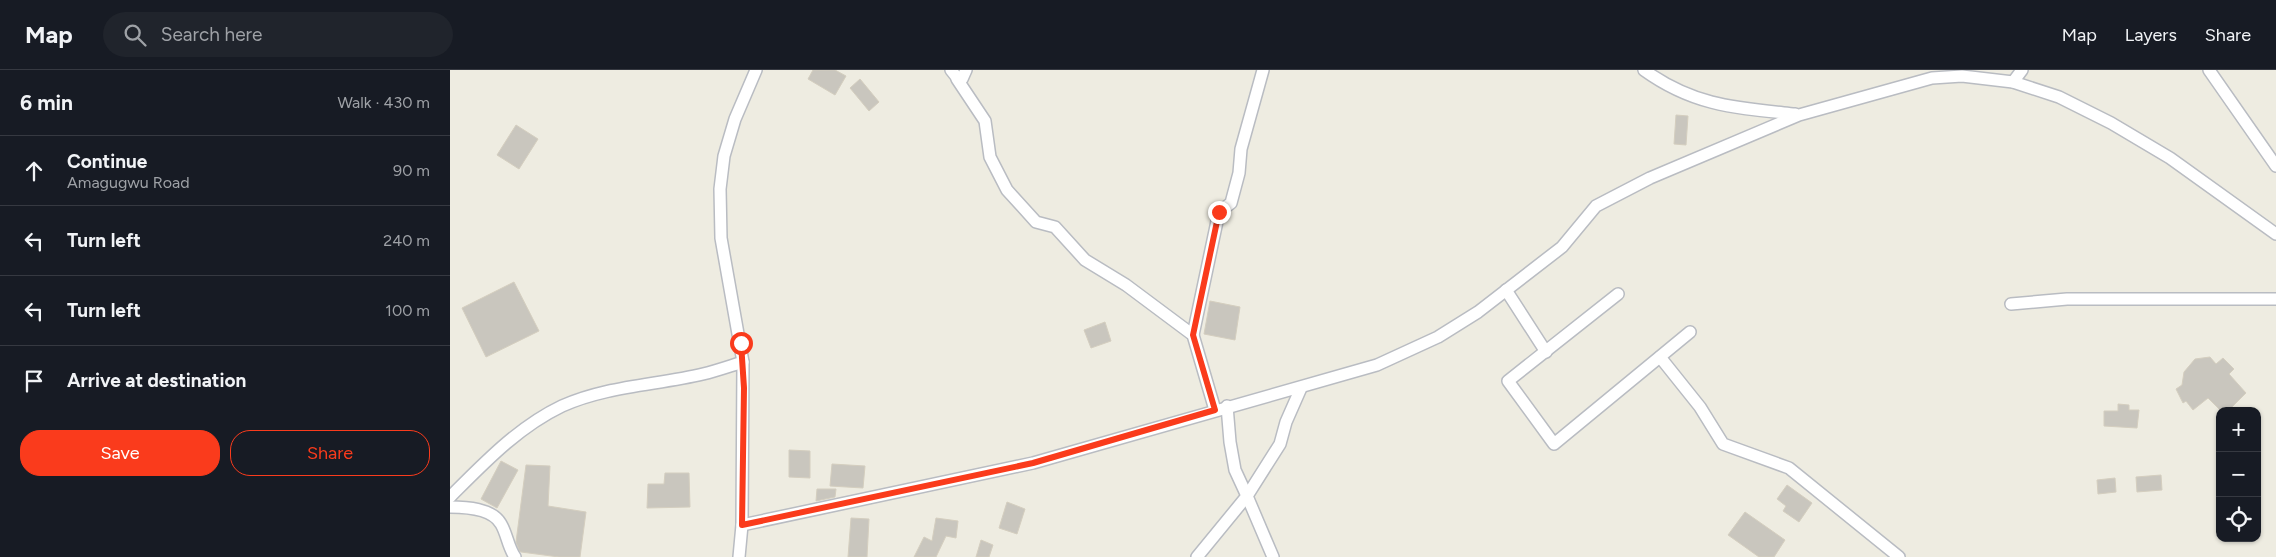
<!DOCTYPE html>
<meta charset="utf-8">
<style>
:root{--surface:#171b24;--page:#20242c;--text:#f1f3f6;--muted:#9ea1a6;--line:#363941;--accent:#fa3b1c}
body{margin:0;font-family:Figtree,sans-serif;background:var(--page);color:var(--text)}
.controls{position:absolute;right:15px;bottom:15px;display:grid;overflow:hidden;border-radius:10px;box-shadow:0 1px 4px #0004}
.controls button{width:45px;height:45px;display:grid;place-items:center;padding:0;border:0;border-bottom:1px solid var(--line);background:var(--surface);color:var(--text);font:25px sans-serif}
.stop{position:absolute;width:15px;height:15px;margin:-11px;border:4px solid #fa3b1c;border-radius:50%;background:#fff}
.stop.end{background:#fa3b1c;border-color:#fff;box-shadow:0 1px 5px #0008}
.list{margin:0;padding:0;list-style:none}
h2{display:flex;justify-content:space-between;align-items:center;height:65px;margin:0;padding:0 20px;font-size:21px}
h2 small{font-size:16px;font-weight:400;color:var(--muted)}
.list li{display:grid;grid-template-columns:32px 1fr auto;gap:15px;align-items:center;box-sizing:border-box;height:70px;padding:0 20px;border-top:1px solid var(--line)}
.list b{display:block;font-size:19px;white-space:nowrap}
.list p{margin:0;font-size:16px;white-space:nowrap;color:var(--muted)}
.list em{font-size:16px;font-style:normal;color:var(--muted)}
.actions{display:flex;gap:10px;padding:15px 20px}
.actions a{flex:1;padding:11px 0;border:1px solid var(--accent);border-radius:20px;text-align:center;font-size:18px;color:var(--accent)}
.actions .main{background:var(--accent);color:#fff}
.icon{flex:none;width:28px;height:28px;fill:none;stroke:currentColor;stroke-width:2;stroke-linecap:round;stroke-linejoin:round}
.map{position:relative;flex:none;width:1826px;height:487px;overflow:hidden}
header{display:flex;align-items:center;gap:30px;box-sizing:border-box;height:70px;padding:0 25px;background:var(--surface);border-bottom:1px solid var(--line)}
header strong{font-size:24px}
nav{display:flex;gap:28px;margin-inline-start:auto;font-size:18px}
.search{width:350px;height:45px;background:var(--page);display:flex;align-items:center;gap:12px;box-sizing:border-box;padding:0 18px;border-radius:28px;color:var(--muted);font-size:19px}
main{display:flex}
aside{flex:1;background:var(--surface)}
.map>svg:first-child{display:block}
.building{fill:#c9c6be;stroke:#d4cebf}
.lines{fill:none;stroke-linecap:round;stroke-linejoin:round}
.street-casing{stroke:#b9bcc2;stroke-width:14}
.street{stroke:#fff;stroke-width:11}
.route{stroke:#fa3b1c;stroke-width:6}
</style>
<header>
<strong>Map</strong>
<div class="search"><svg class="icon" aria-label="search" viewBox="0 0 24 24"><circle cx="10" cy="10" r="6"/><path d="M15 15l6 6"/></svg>Search here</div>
<nav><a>Map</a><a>Layers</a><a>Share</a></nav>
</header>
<main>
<aside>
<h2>6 min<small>Walk · 430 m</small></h2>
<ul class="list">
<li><svg class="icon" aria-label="ahead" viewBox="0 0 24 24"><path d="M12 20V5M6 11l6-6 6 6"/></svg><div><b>Continue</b><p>Amagugwu Road</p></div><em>90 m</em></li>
<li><svg class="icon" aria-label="left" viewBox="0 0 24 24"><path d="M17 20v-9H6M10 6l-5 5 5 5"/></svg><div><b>Turn left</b></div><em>240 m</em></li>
<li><svg class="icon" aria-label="left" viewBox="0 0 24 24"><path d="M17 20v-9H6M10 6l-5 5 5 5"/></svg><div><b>Turn left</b></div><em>100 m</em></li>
<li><svg class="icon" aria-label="arrive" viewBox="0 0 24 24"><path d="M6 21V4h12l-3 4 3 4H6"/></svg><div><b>Arrive at destination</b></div></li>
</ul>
<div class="actions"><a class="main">Save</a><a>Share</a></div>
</aside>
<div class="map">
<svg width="1826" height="487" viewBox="0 0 1826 487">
<rect width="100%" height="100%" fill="#eeece1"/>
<g class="building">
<polygon points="363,0 385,0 396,6 385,25 358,9"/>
<polygon points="410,9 429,32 419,41 400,18"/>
<polygon points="1226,45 1238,46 1236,75 1224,74"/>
<polygon points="66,55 88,69 69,99 47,85"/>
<polygon points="64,212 89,261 36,287 12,238"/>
<polygon points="760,231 790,237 785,270 754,264"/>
<polygon points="655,252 661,271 641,278 634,260"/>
<polygon points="1760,287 1766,294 1773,288 1784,299 1779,304 1796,323 1778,341 1771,341 1758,328 1743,340 1736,331 1733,333 1726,319 1732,315 1734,302 1745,289"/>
<polygon points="1668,334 1679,335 1679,340 1689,340 1687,358 1654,356 1654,341 1668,341"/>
<polygon points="339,380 360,381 360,408 339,407"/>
<polygon points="51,391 68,400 47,438 31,429"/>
<polygon points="382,394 415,396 413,418 380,416"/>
<polygon points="76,395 100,396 98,436 136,442 130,487 109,487 71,482 69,480 66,472"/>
<polygon points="215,403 239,403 240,437 197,438 198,414 214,414"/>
<polygon points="1711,405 1712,420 1687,422 1686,407"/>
<polygon points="1665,408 1666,422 1648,424 1647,410"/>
<polygon points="1337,415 1362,433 1349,452 1333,441 1336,436 1327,429"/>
<polygon points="367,419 386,419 385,427 366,431"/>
<polygon points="557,432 575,439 567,464 549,458"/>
<polygon points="1295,442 1335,470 1324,487 1309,487 1278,465"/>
<polygon points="401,448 419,449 417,487 398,487"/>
<polygon points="486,448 508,451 506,468 496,466 486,487 464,487 474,467 482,471"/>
<polygon points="531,470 543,475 539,487 526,487"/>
</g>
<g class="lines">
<g class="street-casing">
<g id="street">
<polyline points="501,0 509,10 512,9 516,0"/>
<path d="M1194,0C1244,36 1286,38 1345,44"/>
<polyline points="1759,0 1826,96"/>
<polyline points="507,9 535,51 540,87 557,120 586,152 605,157 635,190 676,215 743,265 765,340"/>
<polyline points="1563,12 1572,0"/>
<polyline points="1056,220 1096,282"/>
<polyline points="1168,224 1058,311 1104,374 1240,262"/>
<polyline points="1561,234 1617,229 1826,229"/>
<polyline points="743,265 769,142 781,133 789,103 791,79 813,0"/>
<polyline points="1210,287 1250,337 1273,374 1339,398 1449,487"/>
<path d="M0,427C34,393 68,357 112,336C156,316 207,315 253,304C266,301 280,296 293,292"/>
<path d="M0,437C16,437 42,438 51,454C57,464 58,477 65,487"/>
<polyline points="292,455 583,393 927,295 988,267 1028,242 1112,177 1146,136 1200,108 1349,45 1482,8 1512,6 1563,12 1609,27 1661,53 1720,88 1826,164"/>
<polyline points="289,487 292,455 293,292 271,168 270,119 274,86 285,49 306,0"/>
<polyline points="747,487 797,426 785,400 780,372 777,336"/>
<polyline points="823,487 797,426 830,374 836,352 851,318"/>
</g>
</g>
<use href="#street" class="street"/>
</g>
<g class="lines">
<polyline class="route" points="291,273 294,318 292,455 583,393 765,340 743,265 769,142"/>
</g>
</svg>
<div class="controls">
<button>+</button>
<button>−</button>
<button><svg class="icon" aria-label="locate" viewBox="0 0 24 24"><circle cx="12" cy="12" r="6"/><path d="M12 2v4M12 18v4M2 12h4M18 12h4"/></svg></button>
</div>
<div class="stop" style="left:291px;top:273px"></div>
<div class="stop end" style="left:769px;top:142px"></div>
</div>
</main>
